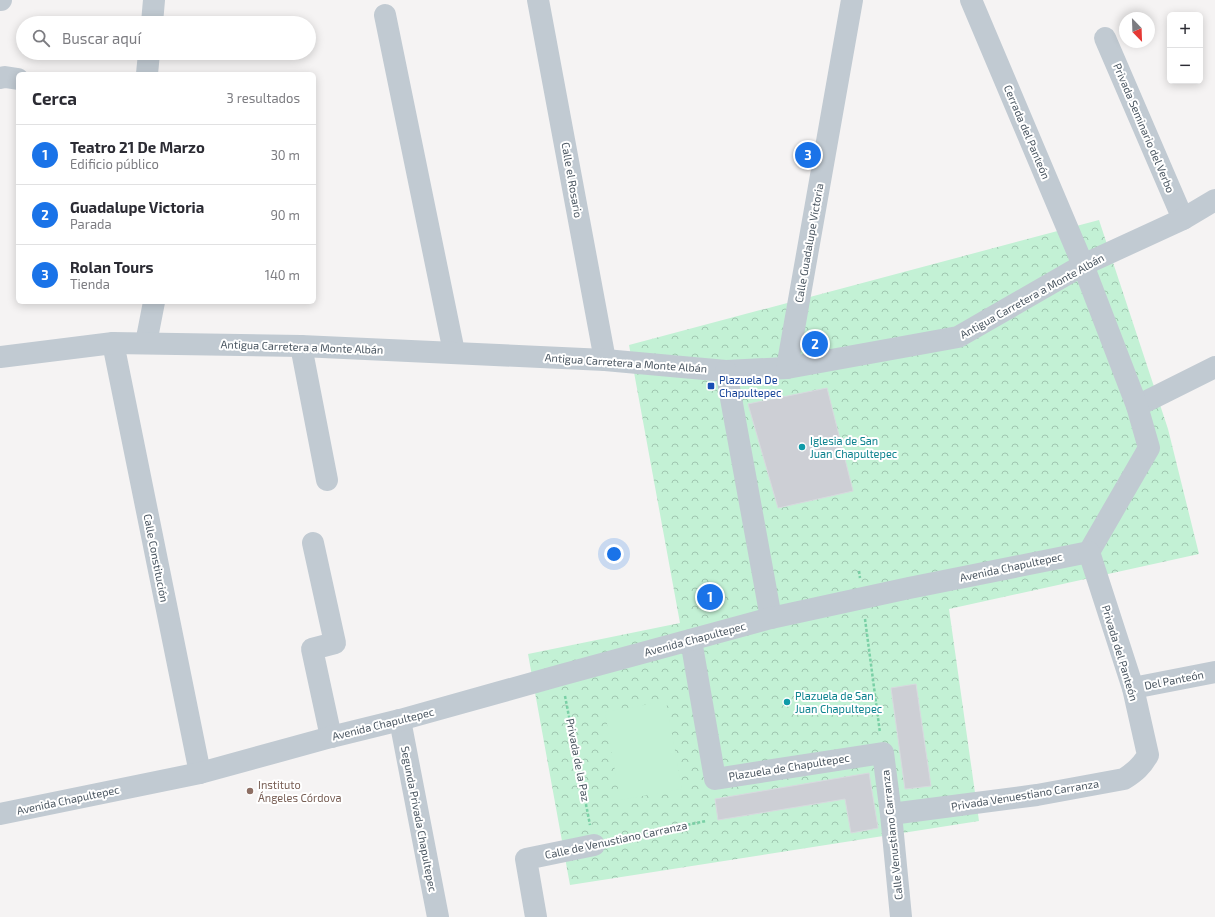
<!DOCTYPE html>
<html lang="es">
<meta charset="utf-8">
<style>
:root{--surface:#fff;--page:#f7f7f7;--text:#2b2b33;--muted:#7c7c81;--line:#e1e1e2;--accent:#1a73e8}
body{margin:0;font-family:"Exo 2",sans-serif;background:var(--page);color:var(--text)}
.controls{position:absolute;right:12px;top:12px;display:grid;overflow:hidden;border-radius:6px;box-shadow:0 2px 10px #0003}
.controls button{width:36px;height:36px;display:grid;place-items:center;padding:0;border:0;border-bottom:1px solid var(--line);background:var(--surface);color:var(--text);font:20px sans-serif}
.compass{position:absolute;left:1119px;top:12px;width:36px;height:36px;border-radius:50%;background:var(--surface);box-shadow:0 2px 10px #0003;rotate:157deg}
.you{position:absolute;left:614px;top:554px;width:14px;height:14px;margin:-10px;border:3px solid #fff;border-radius:50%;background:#1a73e8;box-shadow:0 0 0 6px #1a73e833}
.badge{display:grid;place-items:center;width:26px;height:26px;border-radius:50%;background:var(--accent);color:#fff;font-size:13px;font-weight:700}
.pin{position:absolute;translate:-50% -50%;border:2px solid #fff;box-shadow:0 1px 4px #0006}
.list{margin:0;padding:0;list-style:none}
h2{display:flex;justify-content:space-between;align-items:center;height:52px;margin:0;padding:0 16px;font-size:17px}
h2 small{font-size:13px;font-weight:400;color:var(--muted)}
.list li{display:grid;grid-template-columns:26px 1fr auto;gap:12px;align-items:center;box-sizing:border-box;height:60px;padding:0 16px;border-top:1px solid var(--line)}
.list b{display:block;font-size:15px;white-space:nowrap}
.list p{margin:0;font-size:13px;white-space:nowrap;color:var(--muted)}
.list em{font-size:13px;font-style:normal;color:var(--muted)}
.icon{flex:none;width:22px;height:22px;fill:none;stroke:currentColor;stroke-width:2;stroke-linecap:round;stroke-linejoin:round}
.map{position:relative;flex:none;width:1215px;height:917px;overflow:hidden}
.search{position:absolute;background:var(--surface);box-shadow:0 2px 10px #0003;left:16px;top:16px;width:300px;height:44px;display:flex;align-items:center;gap:10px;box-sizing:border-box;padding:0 14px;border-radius:22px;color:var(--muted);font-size:15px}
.panel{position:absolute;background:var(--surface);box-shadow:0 2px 10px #0003;left:16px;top:72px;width:300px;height:232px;border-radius:6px}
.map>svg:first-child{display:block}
.forest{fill:url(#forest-crowns)}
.pitch{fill:#c3f1d5}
.building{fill:#cdcfd5;stroke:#d7d9de}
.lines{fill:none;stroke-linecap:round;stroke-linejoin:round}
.path{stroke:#7ad0a6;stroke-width:2.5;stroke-dasharray:3 2;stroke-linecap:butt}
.minor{stroke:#c1cad2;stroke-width:22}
.transit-dot{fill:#1a4fb4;stroke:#fff;stroke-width:1.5}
.culture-dot{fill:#0f9aa8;stroke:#fff;stroke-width:1.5}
.education-dot{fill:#8d6e63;stroke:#fff;stroke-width:1.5}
.labels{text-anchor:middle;stroke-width:4;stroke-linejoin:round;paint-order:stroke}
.street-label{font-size:11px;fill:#4a5661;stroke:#fff}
.transit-label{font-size:11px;fill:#164399;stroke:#fff;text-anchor:start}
.culture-label{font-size:11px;fill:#0d838f;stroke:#fff;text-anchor:start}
.education-label{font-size:11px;fill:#785e54;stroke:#fff;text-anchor:start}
</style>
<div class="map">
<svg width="1215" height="917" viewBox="0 0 1215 917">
<defs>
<pattern id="forest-crowns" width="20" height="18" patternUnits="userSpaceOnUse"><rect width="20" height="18" fill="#c3f1d5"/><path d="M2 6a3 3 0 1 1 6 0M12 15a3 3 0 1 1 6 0" fill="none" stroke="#a0c6b0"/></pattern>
</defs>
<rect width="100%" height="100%" fill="#f5f3f3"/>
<polygon class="forest" points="1099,220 1168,429 1199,554 949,609 979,821 570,885 528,654 680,623 629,345"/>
<polygon class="pitch" points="666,701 682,789 620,800 605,712"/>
<g class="building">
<polygon points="827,388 853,491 778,508 748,404"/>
<polygon points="916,684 931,786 905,789 891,688"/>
<polygon points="869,773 878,828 851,833 845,799 718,820 715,799"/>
</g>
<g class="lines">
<g class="path">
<polyline points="859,571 860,578"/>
<polyline points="865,619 880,733"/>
<polyline points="565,696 590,825"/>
<polyline points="614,840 706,821"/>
</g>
<g class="minor">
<polyline points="0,0 1,0"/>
<polyline points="538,0 605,360"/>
<polyline points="385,15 454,352"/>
<polyline points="152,23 154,0"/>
<polyline points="1105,38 1183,219"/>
<polyline points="147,74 149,53"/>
<polyline points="0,78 5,77 18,79"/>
<polyline points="113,343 200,773"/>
<polyline points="146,343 154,302"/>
<polyline points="301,346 327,480"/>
<polyline points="0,357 113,343 301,346 605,360 726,371 787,368 958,337 1083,265 1183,219 1215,200"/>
<polyline points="787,368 852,0"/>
<polyline points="726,371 771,618"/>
<polyline points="1137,406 1215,367"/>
<polyline points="313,543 335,643 312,649 331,737"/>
<polyline points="691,640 715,779 883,753 891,814 901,917"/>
<polyline points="1133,688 1215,672"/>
<polyline points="400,720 438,917"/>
<polyline points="0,814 200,773 331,737 400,720 561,675 771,618 909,588 1089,552 1149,448 1137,406 1083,265 971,0"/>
<path d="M891,814L1037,795L1124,779C1135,772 1142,766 1148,755L1133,688L1089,552"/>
<polyline points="536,917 526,859 594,845"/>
</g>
</g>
<rect class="transit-dot" x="707" y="382" width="8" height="8" rx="2"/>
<g class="culture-dot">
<circle cx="802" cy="447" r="4"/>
<circle cx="787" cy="702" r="4"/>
</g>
<circle class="education-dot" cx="250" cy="791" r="4"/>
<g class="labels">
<g class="street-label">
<text transform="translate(1144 128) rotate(67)" y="4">Privada Seminario del Verbo</text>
<text transform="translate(1027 132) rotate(67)" y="4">Cerrada del Panteón</text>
<text transform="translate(572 180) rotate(80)" y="4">Calle el Rosario</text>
<text transform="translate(809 243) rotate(-80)" y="4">Calle Guadalupe Victoria</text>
<text transform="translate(1032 296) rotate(-29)" y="4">Antigua Carretera a Monte Albán</text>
<text transform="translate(302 347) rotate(2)" y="4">Antigua Carretera a Monte Albán</text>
<text transform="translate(626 363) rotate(4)" y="4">Antigua Carretera a Monte Albán</text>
<text transform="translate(156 558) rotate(79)" y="4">Calle Constitución</text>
<text transform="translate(1011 567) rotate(-12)" y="4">Avenida Chapultepec</text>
<text transform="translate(695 639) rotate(-15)" y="4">Avenida Chapultepec</text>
<text transform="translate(1120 653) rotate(73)" y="4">Privada del Panteón</text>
<text transform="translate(1174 680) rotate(-11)" y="4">Del Panteón</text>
<text transform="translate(383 724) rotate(-14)" y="4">Avenida Chapultepec</text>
<text transform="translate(578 760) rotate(79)" y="4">Privada de la Paz</text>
<text transform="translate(789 767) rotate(-9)" y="4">Plazuela de Chapultepec</text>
<text transform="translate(1025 795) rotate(-9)" y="4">Privada Venuestiano Carranza</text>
<text transform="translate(68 800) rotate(-12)" y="4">Avenida Chapultepec</text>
<text transform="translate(419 819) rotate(79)" y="4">Segunda Privada Chapultepec</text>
<text transform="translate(892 835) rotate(-96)" y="4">Calle Venustiano Carranza</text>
<text transform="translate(616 840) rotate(-12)" y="4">Calle de Venustiano Carranza</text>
</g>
<g class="transit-label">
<text x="719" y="384">Plazuela De<tspan x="719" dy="13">Chapultepec</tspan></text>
</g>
<g class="culture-label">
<text x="810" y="445">Iglesia de San<tspan x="810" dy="13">Juan Chapultepec</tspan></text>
<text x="795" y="700">Plazuela de San<tspan x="795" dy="13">Juan Chapultepec</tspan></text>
</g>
<g class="education-label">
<text x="258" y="789">Instituto<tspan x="258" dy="13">Ángeles Córdova</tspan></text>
</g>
</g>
</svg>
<div class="controls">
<button>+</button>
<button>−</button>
</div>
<svg class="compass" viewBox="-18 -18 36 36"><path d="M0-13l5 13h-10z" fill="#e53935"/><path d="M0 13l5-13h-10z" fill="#7c7c81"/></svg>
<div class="you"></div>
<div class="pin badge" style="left:710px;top:597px">1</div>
<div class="pin badge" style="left:815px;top:344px">2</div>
<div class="pin badge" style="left:808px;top:155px">3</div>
<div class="search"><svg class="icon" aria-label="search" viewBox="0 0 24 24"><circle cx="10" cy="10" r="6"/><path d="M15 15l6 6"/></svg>Buscar aquí</div>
<section class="panel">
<h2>Cerca<small>3 resultados</small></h2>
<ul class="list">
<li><span class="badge">1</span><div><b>Teatro 21 De Marzo</b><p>Edificio público</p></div><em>30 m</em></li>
<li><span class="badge">2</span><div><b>Guadalupe Victoria</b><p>Parada</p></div><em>90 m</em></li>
<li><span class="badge">3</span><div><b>Rolan Tours</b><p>Tienda</p></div><em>140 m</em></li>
</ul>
</section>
</div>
